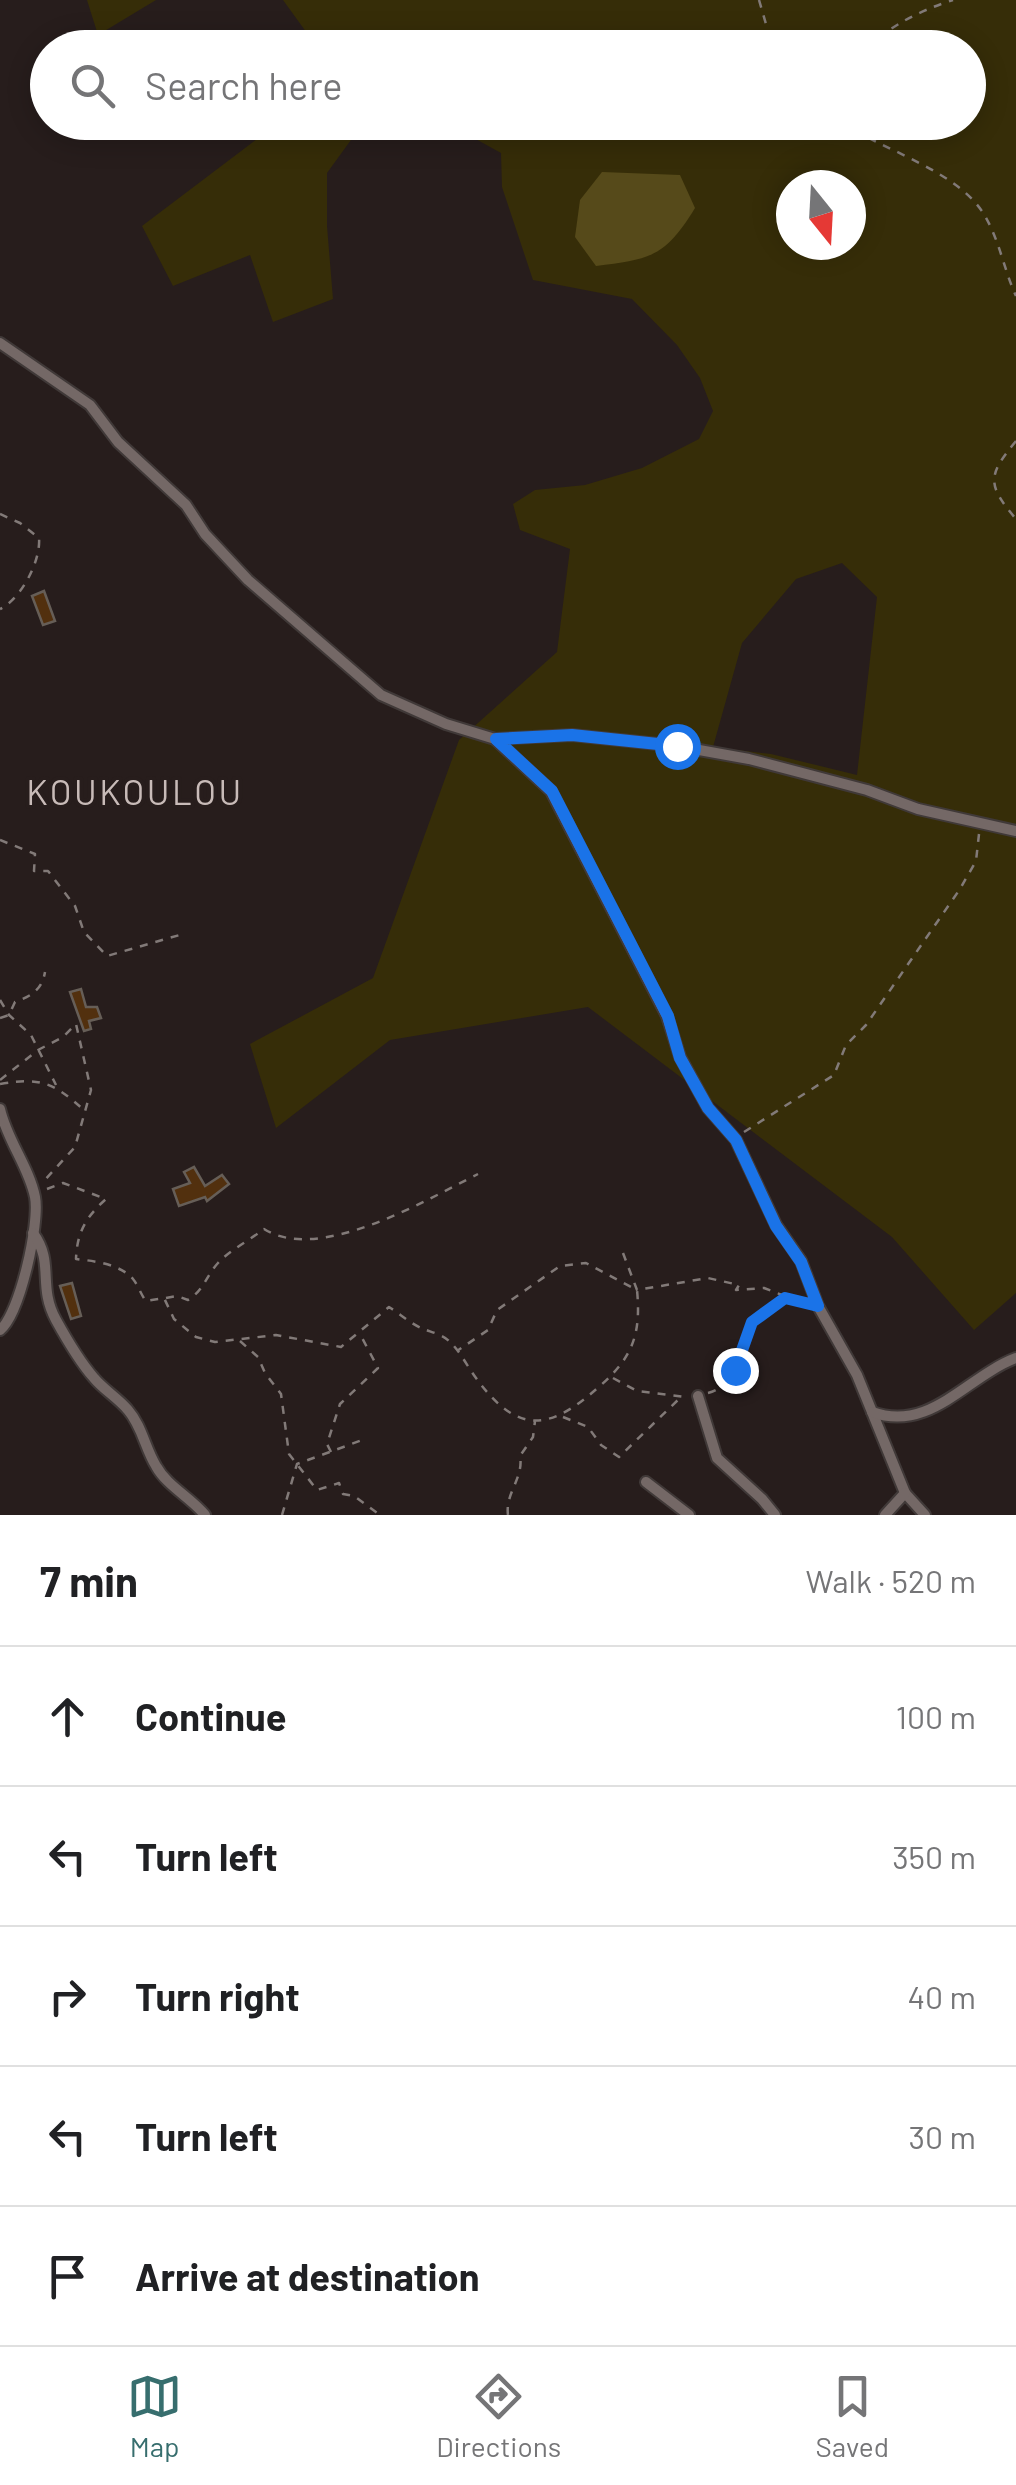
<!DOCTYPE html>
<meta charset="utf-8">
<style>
:root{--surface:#fff;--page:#f2f2f2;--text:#202124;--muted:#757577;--line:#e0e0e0;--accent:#376e6e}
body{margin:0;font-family:Barlow,sans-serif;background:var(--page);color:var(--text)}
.compass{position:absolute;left:776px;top:170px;width:90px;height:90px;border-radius:50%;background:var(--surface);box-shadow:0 5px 25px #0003;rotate:162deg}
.stop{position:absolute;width:30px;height:30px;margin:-22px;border:8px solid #1a73e8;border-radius:50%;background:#fff}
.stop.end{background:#1a73e8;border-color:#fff;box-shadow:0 2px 10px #0008}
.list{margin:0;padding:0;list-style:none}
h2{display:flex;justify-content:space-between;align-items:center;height:130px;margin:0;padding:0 40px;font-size:42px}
h2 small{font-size:32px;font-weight:400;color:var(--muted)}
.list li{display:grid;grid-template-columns:65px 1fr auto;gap:30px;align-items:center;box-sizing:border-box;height:140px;padding:0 40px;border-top:2px solid var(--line)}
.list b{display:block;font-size:38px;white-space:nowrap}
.list em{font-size:32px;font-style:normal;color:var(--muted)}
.icon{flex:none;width:55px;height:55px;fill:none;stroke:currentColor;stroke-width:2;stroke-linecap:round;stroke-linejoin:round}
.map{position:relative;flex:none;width:1016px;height:1515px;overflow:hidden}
.search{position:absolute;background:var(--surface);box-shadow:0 5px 25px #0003;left:30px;right:30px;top:30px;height:110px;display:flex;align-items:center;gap:25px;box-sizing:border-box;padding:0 35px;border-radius:55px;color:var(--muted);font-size:38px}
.sheet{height:830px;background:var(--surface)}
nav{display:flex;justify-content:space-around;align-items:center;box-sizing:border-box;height:140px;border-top:2px solid var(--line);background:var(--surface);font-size:28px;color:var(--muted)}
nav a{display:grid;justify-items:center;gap:5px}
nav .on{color:var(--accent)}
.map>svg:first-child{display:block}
.green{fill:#362d08;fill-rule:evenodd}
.forest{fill:#564a1a}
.building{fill:#52300e;stroke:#665e57;stroke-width:2.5}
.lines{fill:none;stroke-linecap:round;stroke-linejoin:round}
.street-casing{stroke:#403938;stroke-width:14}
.path{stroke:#827a78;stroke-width:2.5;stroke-dasharray:8 8;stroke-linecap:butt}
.street{stroke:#746866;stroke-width:10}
.route{stroke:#1a73e8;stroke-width:12}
.labels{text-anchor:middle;stroke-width:8;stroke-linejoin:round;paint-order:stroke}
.quarter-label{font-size:35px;letter-spacing:2.5px;fill:#c8bbb8;stroke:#271d1c}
</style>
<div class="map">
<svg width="1016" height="1515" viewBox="0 0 1016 1515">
<rect width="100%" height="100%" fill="#271d1c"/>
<g class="green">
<polygon points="87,0 156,0 98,35"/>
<path d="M283,0H1016V1293L974,1330L892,1237L588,1007L390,1040L276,1128L250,1044L373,978L459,740L557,652L570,549L520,530L513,504L535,490L585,485L642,468L699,439L713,411L700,378L677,345L632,299L533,280L502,187L501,153L454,127L433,123L968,122V48L317,47ZM791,185H851V245H791ZM842,563L877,597L857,775L771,754L713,747L742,643L796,579Z"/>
<polygon points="278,123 397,123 356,133 327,173 327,226 333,299 273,322 250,255 173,286 142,226"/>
</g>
<path class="forest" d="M602,172L680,175L695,208C665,257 651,259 596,266L575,237L580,200Z"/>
<g class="building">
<polygon points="44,591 55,621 43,625 32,596"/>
<polygon points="81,989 86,1007 97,1007 101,1018 89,1021 91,1029 84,1031 70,992"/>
<polygon points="194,1167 205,1186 222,1175 229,1184 207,1201 205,1197 179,1206 173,1189 190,1183 184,1172"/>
<polygon points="72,1283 81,1316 71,1319 60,1286"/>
</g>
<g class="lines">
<g class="street-casing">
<g id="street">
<polyline points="0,343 90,405 118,442 186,505 205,534 248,580 381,695 446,724 495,739 572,735 677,746 749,759 867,790 918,809 1016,831"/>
<polyline points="495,739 551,791 667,1016 680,1057 708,1108 736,1140 776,1225 801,1261 818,1306 857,1375 905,1493 925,1515"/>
<path d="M0,1109C7,1140 29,1167 35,1197C40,1223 20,1314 0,1330"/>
<path d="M33,1233C55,1263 37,1285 56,1320C67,1340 79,1361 94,1378C104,1390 118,1398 128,1410C142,1426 145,1448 156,1466C167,1486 190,1497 205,1515"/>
<polyline points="698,1396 717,1458 762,1499 775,1515"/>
<path d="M872,1412C930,1433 966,1377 1016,1358"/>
<polyline points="646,1482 689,1515"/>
<polyline points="885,1515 905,1493"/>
</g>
</g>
<g class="path">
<polyline points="759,0 773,48"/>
<path d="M866,48C894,24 919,11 953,0"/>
<path d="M841,122C884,151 959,171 985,216C1000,242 1004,270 1016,296"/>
<path d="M1016,441C988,475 986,484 1016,519"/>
<path d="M0,514L20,523L39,538C41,561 21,599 0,609"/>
<polyline points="0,840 35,854 34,871 48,871 75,906 84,932 107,956 183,934"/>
<polyline points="0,1000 9,1015 31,1035 56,1085"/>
<path d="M0,1018L9,1015L15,1002C31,996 42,990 45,972"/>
<polyline points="0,1080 38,1050 63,1037 76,1024 91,1090 75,1147 43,1182"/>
<path d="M0,1084C42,1077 54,1083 85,1111"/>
<polyline points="744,1132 834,1075 846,1045 866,1025 960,889 976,861 979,834"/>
<path d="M47,1189L63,1183L106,1199C86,1217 77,1232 76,1259C94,1261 120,1264 133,1279C138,1285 141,1295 146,1301L164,1298L174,1319L196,1337L215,1342L276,1335L341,1347L389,1307C400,1314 410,1323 421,1328C430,1332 442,1334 449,1341C460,1351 467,1366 476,1378C519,1437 551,1430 601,1385C634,1356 641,1332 637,1290L586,1263L560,1266L497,1310L488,1330L457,1351"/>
<polyline points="623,1253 637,1290 708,1278 739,1285 736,1290 764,1288 803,1303"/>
<path d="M166,1298L177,1296L188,1300C204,1290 206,1276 218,1263C230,1250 250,1240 264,1229C319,1264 426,1200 478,1174"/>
<polyline points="240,1341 258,1357 265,1373 281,1394 289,1454 317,1490 339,1483 343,1494 354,1496 380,1515"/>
<polyline points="613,1378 637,1391 686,1397"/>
<path d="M708,1393C739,1385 736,1348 751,1325C758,1315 774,1307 784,1299"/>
<polyline points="563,1417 588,1427 601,1445 619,1457 680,1398"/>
<polyline points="331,1452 327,1444 340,1404 378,1368 360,1334"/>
<polyline points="282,1515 297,1464 365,1439"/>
<path d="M508,1515C505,1493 524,1478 520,1456L533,1437L535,1421"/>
</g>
<use href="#street" class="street"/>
</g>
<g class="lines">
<polyline class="route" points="677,746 572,735 496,739 552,791 668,1016 680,1058 708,1108 736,1140 776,1226 801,1262 818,1306 785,1298 752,1322 735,1370"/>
</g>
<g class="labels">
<g class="quarter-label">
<text x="135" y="805">KOUKOULOU</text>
</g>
</g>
</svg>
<svg class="compass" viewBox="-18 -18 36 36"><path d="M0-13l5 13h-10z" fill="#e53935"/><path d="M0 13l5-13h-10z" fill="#757577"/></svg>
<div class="stop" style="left:677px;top:746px"></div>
<div class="stop end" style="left:735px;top:1370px"></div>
<div class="search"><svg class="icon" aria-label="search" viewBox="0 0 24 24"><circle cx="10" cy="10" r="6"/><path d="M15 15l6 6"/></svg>Search here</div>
</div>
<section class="sheet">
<h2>7 min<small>Walk · 520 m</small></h2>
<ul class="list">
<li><svg class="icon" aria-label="ahead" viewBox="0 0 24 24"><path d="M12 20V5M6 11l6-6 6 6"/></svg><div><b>Continue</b></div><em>100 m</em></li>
<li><svg class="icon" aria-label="left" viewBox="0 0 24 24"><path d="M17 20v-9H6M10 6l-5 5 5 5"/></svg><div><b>Turn left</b></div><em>350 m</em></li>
<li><svg class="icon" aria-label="right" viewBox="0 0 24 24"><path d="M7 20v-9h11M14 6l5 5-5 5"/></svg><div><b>Turn right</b></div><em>40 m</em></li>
<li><svg class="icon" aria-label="left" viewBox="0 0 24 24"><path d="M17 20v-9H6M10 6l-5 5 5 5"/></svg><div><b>Turn left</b></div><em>30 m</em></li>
<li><svg class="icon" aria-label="arrive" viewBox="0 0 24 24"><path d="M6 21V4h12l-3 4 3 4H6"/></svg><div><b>Arrive at destination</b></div></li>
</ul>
</section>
<nav>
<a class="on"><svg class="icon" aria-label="map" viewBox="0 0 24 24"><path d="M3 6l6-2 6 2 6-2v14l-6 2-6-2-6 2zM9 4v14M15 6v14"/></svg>Map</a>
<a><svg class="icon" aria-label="directions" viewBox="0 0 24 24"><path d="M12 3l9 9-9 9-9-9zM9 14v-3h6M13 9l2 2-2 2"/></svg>Directions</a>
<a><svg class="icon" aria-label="saved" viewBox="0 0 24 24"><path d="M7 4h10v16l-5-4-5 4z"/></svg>Saved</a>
</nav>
